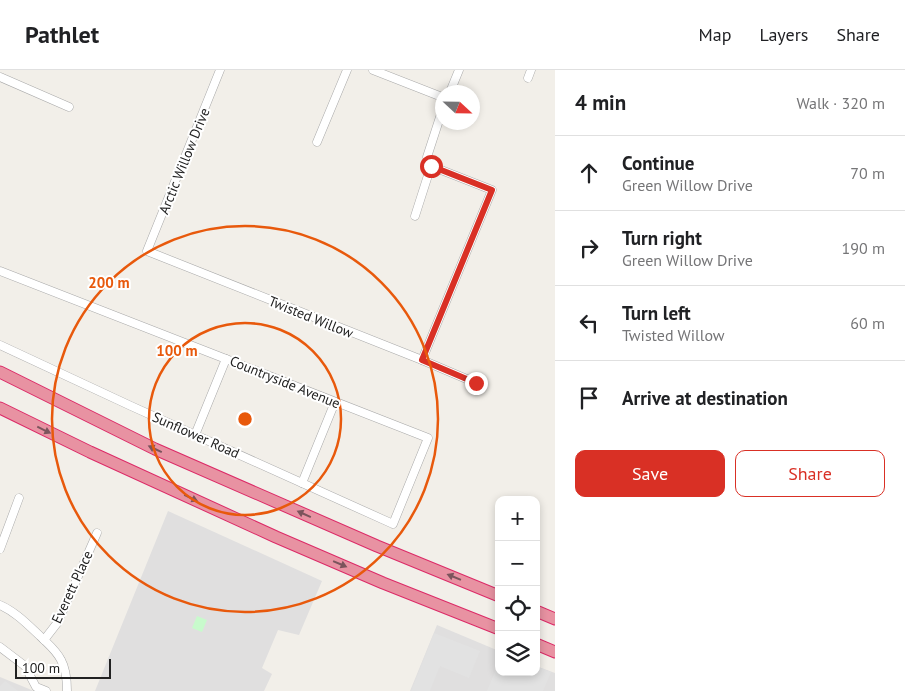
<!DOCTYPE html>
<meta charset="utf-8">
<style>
:root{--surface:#fff;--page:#f2f2f2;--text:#202124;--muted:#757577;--line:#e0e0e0;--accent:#d93025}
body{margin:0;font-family:"PT Sans",sans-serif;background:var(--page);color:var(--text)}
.controls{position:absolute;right:15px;bottom:15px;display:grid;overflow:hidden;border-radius:10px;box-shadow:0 2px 8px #0003}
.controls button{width:45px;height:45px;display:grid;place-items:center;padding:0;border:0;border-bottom:1px solid var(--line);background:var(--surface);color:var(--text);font:25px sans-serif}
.compass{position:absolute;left:435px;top:15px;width:45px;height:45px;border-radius:50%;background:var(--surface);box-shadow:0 2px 8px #0003;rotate:112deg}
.scale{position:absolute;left:15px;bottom:12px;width:96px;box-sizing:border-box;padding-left:5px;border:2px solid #222;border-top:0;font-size:14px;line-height:18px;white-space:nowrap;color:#222;-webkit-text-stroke:4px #fff;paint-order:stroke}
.stop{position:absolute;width:15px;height:15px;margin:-11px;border:4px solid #d93025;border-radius:50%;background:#fff}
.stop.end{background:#d93025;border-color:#fff;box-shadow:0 1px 5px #0008}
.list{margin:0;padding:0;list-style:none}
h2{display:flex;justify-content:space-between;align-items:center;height:65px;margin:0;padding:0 20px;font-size:21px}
h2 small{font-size:16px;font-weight:400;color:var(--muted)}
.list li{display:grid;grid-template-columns:32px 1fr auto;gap:15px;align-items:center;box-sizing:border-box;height:75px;padding:0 20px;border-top:1px solid var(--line)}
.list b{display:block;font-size:19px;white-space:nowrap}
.list p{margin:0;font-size:16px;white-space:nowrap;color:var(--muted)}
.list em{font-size:16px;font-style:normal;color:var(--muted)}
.actions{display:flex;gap:10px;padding:15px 20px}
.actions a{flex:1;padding:11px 0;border:1px solid var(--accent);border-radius:10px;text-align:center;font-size:18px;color:var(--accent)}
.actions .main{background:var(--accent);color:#fff}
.icon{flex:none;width:28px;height:28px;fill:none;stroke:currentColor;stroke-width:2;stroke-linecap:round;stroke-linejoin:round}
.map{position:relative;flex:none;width:555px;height:621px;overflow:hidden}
header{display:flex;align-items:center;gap:30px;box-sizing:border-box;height:70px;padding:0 25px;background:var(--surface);border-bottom:1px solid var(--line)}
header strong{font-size:24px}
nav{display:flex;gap:28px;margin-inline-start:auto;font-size:18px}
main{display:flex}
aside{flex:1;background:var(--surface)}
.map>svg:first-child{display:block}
.residential{fill:#e0dfdf}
.park{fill:#c8facc}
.parking{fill:#e2e2e2}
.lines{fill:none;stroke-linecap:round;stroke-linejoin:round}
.minor-casing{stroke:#a9a9a9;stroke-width:9}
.highway-casing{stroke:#dc2a67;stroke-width:13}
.minor{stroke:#fff;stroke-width:8}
.highway{stroke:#e892a2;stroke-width:11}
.oneway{fill:#7b545c}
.route{stroke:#d93025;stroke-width:6}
.ring{fill:none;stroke:#e8590c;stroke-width:2.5}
.labels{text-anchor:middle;stroke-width:4;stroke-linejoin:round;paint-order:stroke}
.street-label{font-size:14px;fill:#222;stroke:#fff}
.centre{fill:#e8590c;stroke:#fff;stroke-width:2.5}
.ring-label{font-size:15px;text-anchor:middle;font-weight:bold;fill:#e8590c;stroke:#fff;stroke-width:4;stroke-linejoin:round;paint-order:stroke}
</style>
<header>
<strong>Pathlet</strong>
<nav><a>Map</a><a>Layers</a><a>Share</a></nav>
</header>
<main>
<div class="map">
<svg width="555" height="621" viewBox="0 0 555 621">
<rect width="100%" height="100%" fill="#f2efe9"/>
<g class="residential">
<polygon points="168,441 322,511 299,565 278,560 262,598 272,604 264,621 95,621"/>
<polygon points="437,555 499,581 499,602 536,602 536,596 555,603 555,621 410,621"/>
<polygon points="0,607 34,621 0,621"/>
</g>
<polygon class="park" points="197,546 207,550 202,562 192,558"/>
<g class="parking">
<polygon points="434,563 480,581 469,608 440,596 430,621 411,621"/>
<polygon points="499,592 499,602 536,602 536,596 551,602 543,621 487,621"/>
<polygon points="5,611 18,621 0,621 0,616"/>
</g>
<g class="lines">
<g class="minor-casing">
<g id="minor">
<polyline points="220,0 147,181 422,290 476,313"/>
<polyline points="373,0 442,27"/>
<polyline points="0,7 69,37"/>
<polyline points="528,8 531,0"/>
<polyline points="450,22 459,0"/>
<polyline points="317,72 347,0"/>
<polyline points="415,146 431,96 427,87 442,41"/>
<polyline points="0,201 226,289 428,368 393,454 131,336 0,275"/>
<polyline points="422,290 492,120 431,96"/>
<polyline points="195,365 226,289"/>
<polyline points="302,413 335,332"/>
<polyline points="0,479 19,428"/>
<path d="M0,535C16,542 28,555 40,566C48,574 56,580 61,590C66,599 67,611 67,621"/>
<polyline points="44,570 58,552 97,463"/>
<polyline points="0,577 25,596 36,617 46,621"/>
</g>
</g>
<g class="highway-casing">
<g id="highway">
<polyline points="0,302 155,379 377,476 499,526"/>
<polyline points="0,338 90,382 276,467 383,513 499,559"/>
<polyline points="536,541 555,549"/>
<polyline points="536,574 555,582"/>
</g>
</g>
<use href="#minor" class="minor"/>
<use href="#highway" class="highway"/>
</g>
<defs><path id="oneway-solid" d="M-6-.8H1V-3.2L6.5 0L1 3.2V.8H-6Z" transform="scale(1.25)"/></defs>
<g class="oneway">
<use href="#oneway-solid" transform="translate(44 360) rotate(26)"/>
<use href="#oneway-solid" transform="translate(155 379) rotate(-155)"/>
<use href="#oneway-solid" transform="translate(191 428) rotate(25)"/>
<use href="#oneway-solid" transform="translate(304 444) rotate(-156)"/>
<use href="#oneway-solid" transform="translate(340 494) rotate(23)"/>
<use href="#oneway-solid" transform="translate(454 507) rotate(-158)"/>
</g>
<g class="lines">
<polyline class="route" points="431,96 492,120 422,290 476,313"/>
</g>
<g class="ring">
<circle cx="245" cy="349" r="96"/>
<circle cx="245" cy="349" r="193"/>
</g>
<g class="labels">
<g class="street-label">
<text transform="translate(184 91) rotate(-68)" y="5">Arctic Willow Drive</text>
<text transform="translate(311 247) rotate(22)" y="5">Twisted Willow</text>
<text transform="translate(285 312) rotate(22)" y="5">Countryside Avenue</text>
<text transform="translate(196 365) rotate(24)" y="5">Sunflower Road</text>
<text transform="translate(72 517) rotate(-65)" y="5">Everett Place</text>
</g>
</g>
<circle cx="245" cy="349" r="8" class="centre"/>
<g class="ring-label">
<text x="109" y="218">200 m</text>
<text x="177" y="286">100 m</text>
</g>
</svg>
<div class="controls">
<button>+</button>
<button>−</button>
<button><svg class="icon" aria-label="locate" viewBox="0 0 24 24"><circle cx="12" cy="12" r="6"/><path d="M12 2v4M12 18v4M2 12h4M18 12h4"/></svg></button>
<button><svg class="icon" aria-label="layers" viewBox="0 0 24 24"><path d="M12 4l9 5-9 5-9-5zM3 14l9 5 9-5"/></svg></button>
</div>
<svg class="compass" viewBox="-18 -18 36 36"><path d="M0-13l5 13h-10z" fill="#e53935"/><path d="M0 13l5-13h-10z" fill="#757577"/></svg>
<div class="scale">100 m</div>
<div class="stop" style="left:431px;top:96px"></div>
<div class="stop end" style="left:476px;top:313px"></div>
</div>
<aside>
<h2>4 min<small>Walk · 320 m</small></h2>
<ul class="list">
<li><svg class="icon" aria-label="ahead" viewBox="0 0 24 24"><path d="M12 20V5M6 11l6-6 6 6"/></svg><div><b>Continue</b><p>Green Willow Drive</p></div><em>70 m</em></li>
<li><svg class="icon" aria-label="right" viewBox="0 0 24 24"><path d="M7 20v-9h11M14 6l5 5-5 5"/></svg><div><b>Turn right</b><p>Green Willow Drive</p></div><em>190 m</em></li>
<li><svg class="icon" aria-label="left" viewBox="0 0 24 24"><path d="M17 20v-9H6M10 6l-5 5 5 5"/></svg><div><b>Turn left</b><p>Twisted Willow</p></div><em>60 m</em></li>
<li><svg class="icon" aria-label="arrive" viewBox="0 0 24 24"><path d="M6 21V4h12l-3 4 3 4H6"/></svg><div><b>Arrive at destination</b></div></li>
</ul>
<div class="actions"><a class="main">Save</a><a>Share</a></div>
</aside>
</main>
